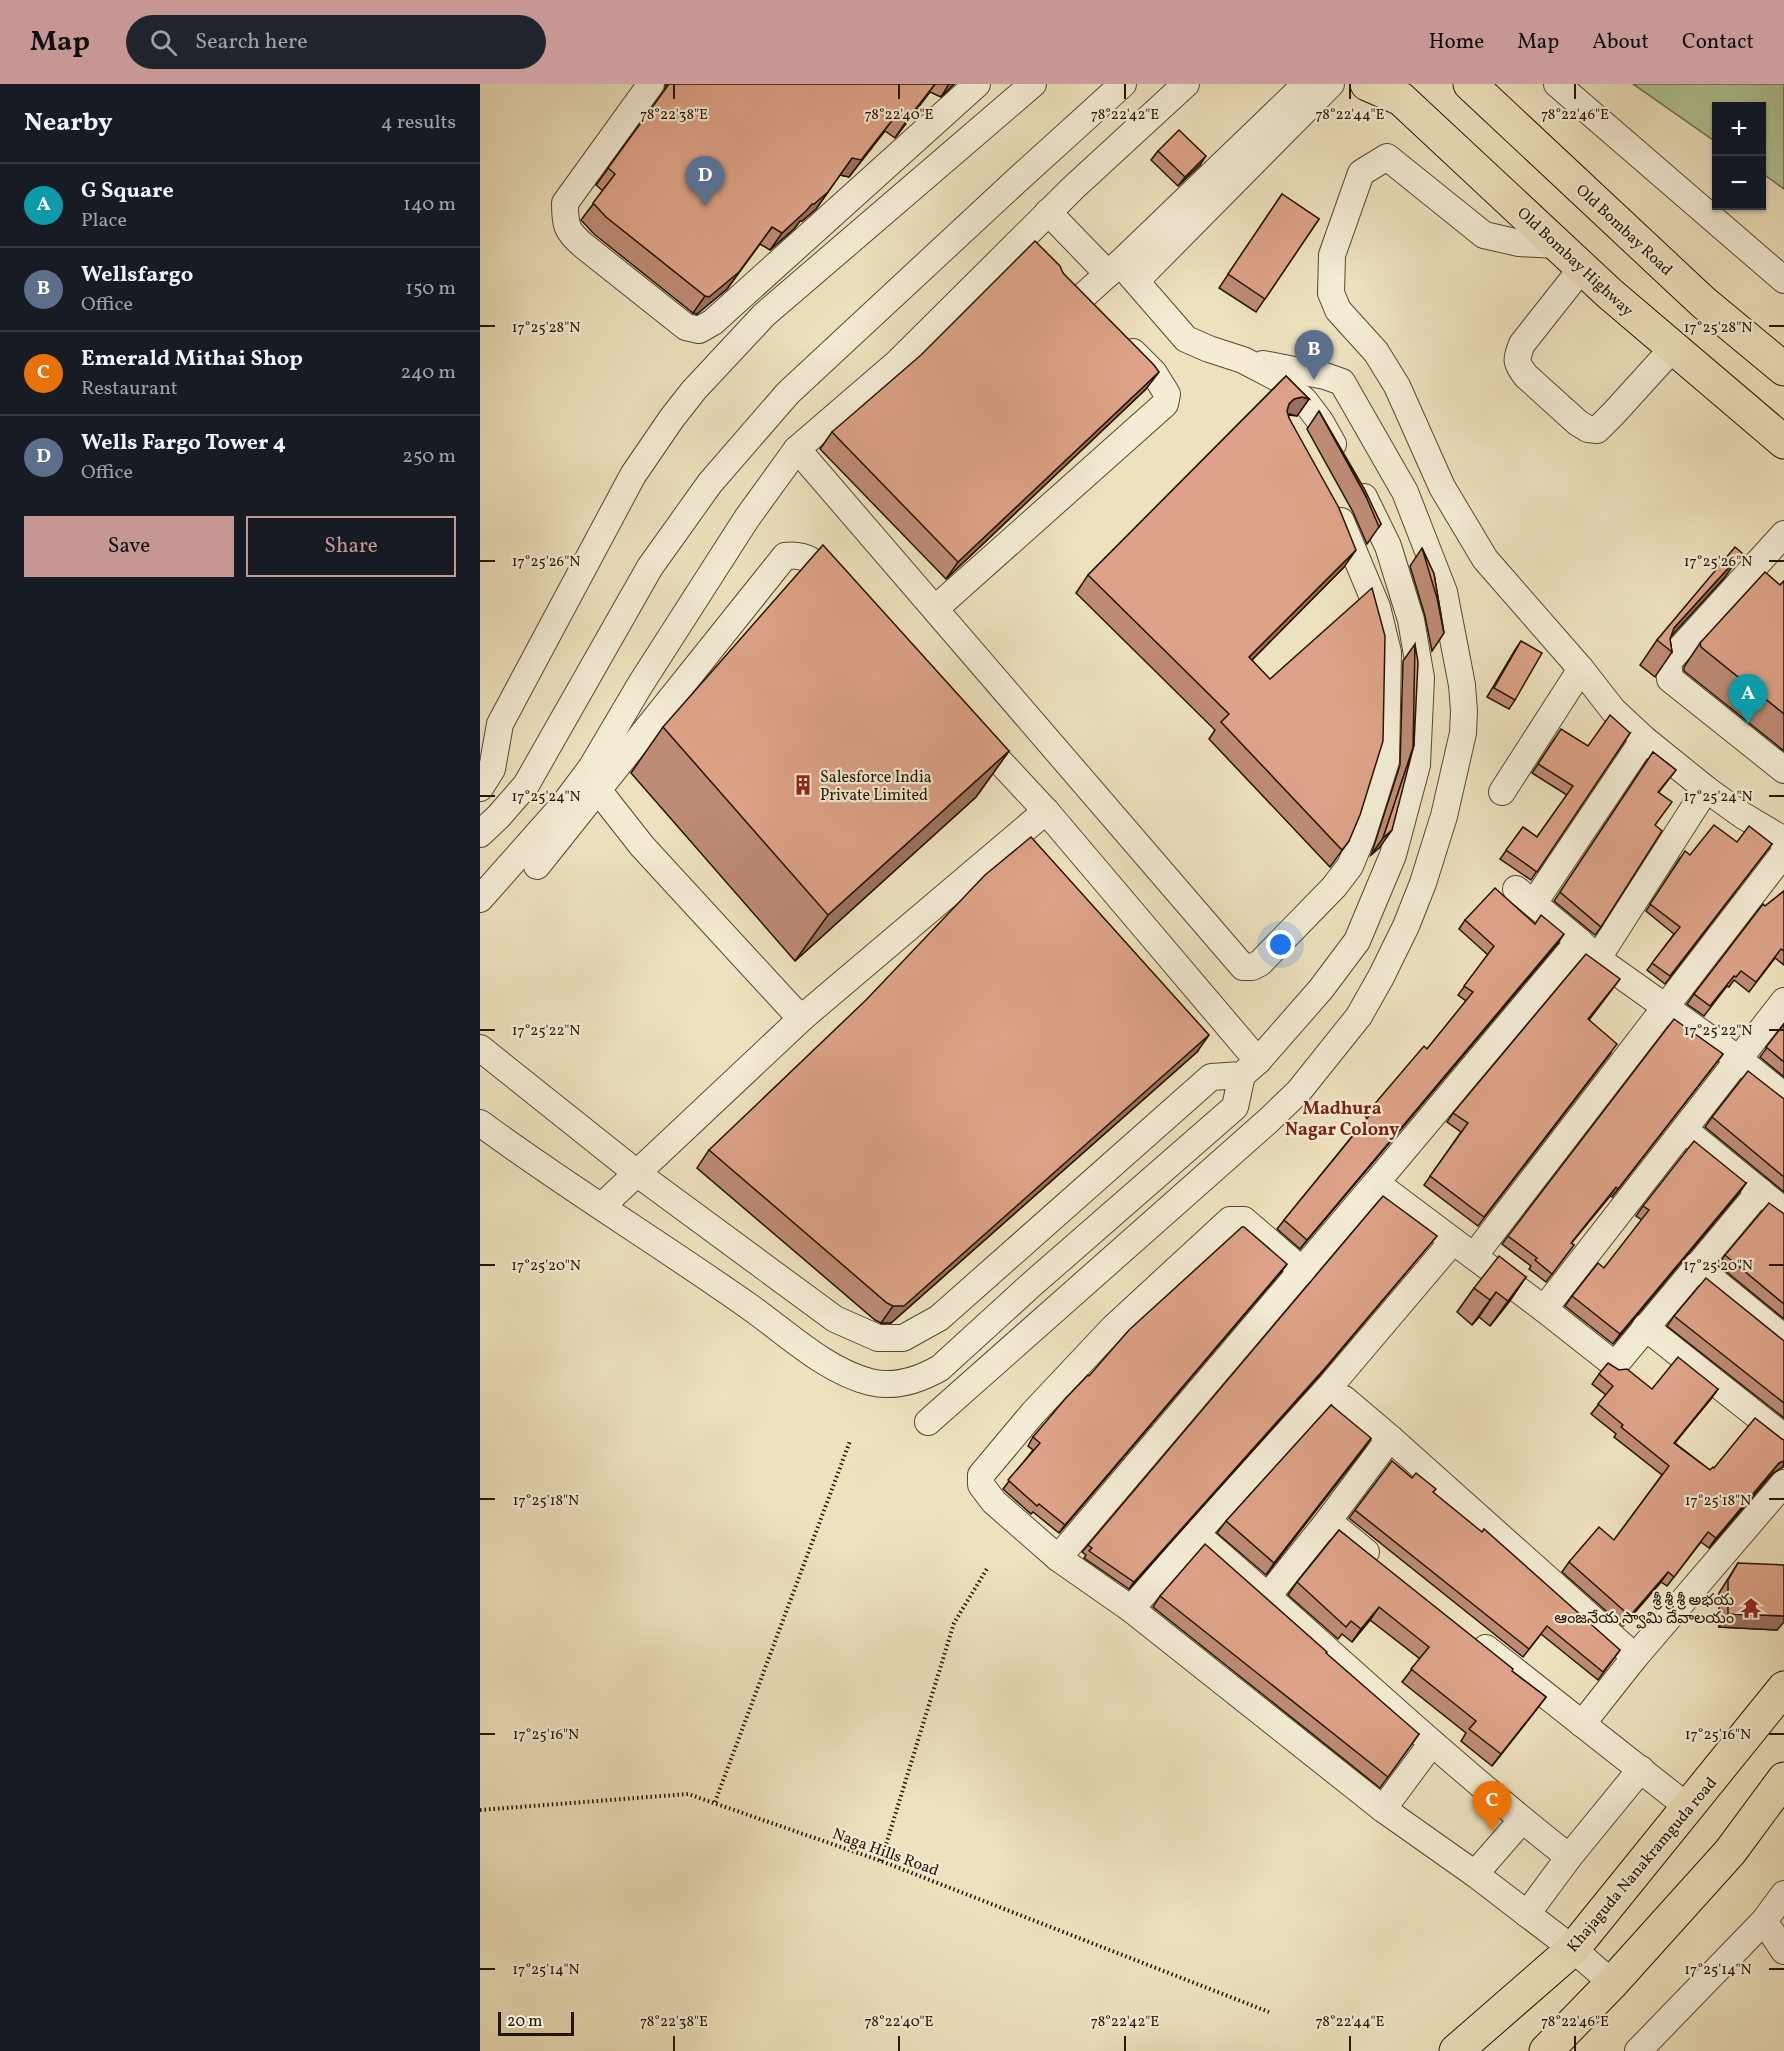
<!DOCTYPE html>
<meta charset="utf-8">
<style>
:root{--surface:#171b24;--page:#20242c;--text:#f1f3f6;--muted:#9ea1a6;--line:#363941;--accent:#c59692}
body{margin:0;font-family:Vollkorn,"Noto Sans Telugu",serif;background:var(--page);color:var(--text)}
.controls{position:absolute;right:18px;top:18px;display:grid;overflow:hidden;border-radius:0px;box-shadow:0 2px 4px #0004}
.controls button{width:54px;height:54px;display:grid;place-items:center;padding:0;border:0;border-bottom:2px solid var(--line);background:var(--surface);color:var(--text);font:30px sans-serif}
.scale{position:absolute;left:18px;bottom:15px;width:76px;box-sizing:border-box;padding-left:6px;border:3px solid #231402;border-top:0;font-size:16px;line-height:21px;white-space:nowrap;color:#231402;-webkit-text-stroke:4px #f4ecd5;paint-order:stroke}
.you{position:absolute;left:801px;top:861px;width:21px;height:21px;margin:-15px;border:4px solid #fff;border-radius:50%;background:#1a73e8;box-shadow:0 0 0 9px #1a73e833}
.badge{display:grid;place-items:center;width:39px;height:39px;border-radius:50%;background:var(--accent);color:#fff;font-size:20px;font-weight:700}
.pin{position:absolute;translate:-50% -50px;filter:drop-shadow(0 2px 3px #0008)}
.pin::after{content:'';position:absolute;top:32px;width:21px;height:18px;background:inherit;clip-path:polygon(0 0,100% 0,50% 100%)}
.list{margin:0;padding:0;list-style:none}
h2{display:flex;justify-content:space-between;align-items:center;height:78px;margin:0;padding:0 24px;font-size:26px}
h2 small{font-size:20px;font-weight:400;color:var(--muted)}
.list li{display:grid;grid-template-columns:39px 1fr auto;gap:18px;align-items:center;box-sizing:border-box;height:84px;padding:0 24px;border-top:2px solid var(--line)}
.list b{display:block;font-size:22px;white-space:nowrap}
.list p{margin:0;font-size:20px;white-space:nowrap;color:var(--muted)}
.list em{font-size:20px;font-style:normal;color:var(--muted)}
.actions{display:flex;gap:12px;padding:18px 24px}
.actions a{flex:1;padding:14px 0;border:2px solid var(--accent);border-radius:0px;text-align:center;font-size:21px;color:var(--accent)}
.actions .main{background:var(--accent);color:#111}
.icon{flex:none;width:33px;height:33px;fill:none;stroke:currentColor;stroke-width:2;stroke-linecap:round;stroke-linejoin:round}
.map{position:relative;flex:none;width:1304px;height:1967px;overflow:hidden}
header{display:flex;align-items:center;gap:36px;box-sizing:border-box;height:84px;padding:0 30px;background:var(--accent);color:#111}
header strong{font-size:28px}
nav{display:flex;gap:33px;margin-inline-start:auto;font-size:21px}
.search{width:420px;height:54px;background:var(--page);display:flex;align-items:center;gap:15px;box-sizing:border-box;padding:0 21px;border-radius:33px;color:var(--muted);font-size:22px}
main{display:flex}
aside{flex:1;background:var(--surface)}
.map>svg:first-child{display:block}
.green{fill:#b2c496;stroke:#6a6c4c;stroke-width:1.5}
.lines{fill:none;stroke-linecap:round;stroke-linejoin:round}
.minor-casing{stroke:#564831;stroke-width:28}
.major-casing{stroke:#231402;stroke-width:35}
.path{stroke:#231402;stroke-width:4;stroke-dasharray:1.5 3;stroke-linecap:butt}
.minor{stroke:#f4ecd5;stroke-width:26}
.major{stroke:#eee2be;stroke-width:33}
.wall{fill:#be8b74;stroke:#231402;stroke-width:1.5}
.shaded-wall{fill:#9b715e;stroke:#231402;stroke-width:1.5}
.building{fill:#dda287;stroke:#231402;stroke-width:1.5}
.ticks{fill:none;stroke:#231402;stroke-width:2}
.labels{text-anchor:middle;stroke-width:4.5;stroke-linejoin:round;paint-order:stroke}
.street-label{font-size:16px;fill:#231402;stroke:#f4ecd5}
.poi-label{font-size:16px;fill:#231402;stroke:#f4ecd5;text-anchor:start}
.neighbourhood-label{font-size:18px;font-weight:bold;fill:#7a1f14;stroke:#f4ecd5}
.ticks-label{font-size:15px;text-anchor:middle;fill:#231402;stroke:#f4ecd5;stroke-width:4.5;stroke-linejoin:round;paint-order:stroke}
</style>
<header>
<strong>Map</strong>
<div class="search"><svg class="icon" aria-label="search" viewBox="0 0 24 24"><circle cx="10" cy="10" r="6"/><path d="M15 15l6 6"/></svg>Search here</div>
<nav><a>Home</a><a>Map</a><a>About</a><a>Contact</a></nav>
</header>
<main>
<aside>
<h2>Nearby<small>4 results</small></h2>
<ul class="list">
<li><span class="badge" style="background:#0f9aa8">A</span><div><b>G Square</b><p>Place</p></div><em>140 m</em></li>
<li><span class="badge" style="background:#5c6f8a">B</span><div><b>Wellsfargo</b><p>Office</p></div><em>150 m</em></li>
<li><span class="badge" style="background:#e8710a">C</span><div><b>Emerald Mithai Shop</b><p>Restaurant</p></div><em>240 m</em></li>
<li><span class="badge" style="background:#5c6f8a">D</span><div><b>Wells Fargo Tower 4</b><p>Office</p></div><em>250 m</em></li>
</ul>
<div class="actions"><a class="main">Save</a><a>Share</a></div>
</aside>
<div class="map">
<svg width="1304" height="1967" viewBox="0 0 1304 1967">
<rect width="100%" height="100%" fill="#eee2be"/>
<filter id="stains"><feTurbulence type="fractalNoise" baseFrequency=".00333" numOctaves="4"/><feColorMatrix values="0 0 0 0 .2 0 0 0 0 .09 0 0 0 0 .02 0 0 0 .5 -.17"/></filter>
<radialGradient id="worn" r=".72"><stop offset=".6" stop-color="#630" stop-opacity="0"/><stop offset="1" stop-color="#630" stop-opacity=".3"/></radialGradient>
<polygon class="green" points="1153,0 1304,0 1304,105 1282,89 1282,22 1236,22 1236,58"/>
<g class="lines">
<g class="minor-casing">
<g id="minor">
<path d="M171,0L85,119C85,141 86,147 104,162L206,243L219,246L233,238L497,0"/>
<polyline points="826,0 640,179 706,255 729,265 763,276 801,296 824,316 840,337 853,360"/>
<polyline points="1077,0 1304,196"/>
<polyline points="568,128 628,190"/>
<polyline points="1077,161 1039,159 1004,151 907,73 881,89 852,171 851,209 858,226 896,268 917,302 962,403 1005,475 1101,585"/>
<path d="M1102,184L1042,260C1036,276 1035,278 1046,292L1098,339L1108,345L1117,346L1134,329L1193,264"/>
<polyline points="656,197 851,0"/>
<polyline points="600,215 640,179"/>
<polyline points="317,365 763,883 772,883 780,879 854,803 870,782 882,753 906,677 908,568 897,523 861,437"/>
<polyline points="1304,450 1188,578 1190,595 1304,686"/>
<polyline points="456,524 685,320 687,310 674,289 653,268"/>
<polyline points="497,653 566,727 778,977"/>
<polyline points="0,704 12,685 20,640 153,391 192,334 214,306 284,231 553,0"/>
<polyline points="1022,708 1101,585 1133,626 1164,655 1226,705 1262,731 1304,756"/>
<polyline points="0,750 19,732 46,701 170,483 230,399 308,309 535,98 643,0"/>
<polyline points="57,782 112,713"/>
<polyline points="1036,805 1099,857 1115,873 1260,976 1304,1012"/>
<polyline points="0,815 84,720 111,684 160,601 267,434 317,365 418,278 593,104 706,0"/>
<polyline points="1054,819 1164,655"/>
<polyline points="1115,873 1125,863 1226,705"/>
<path d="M323,933L312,925L162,762L118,706L305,472C329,469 339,482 354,498"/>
<polyline points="0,964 158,1090 355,1235 398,1254 423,1254 459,1234 731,993 762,991 778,977 841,905 877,857 913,771 937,681 941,594 931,536 908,462 884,413"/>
<path d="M0,1039C87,1103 179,1159 267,1221C306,1248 344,1286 390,1298C414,1304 439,1296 460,1284L551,1201L755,1023L762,991"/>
<polyline points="1205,1046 1304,1127"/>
<polyline points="896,1099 1099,857"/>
<polyline points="122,1122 323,933 566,727"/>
<polyline points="994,1172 1304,769"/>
<polyline points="1216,1182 1304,1254"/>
<polyline points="823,1187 764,1136 750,1136 633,1244 553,1329 501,1391 501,1401 514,1418 578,1474 651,1525 903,1725 995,1790 1093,1865 1132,1899"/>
<polyline points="1064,1225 1304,917"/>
<polyline points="1165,1243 1304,1353"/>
<polyline points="864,1315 910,1354 1155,1573"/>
<polyline points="448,1338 789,1036 819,1007 879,932 901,893 926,842 943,799 964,732 983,649 984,627 982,601 964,508 925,408 862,298 845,292 783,280"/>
<polyline points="848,1437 910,1354"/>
<polyline points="716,1450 851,1301 973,1157"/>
<polyline points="578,1474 896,1099 1064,1225 1135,1281 1280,1107"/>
<polyline points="788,1512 848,1437 886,1468"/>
<path d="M651,1525L716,1450C841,1557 959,1671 1089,1773L1161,1685"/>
<polyline points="1006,1564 1209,1724"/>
<polyline points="1102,1640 1155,1573 1304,1399"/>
<polyline points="903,1725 952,1659"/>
<polyline points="995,1790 1042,1736"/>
<polyline points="1047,1830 1089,1773"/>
<polyline points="1284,1837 1304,1867"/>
<polyline points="1158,1967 1284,1837 1304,1810"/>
</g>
</g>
<g class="major-casing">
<g id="major">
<polyline points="887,0 921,15 1129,209 1304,358"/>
<polyline points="990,0 1223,218 1304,285"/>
<polyline points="976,1967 1093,1865 1304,1604"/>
<polyline points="1066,1967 1132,1899 1250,1768 1304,1695"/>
</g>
</g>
<g class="path">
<polyline points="235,1718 370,1357"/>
<polyline points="0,1726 208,1710 401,1777 789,1928"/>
<polyline points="401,1777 474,1539 508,1483"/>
</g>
<use href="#minor" class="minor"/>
<use href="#major" class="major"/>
</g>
<g class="wall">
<polygon points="186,0 474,0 461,13 450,8 415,54 405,47 369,93 360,91 336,125 322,137 320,137 314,145 290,166 280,160 247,205 217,230 213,229 114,150 101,136 123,107 116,101 184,8"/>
<polygon points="678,67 720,81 698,102 671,76"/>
<polygon points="802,110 839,135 776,228 739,204"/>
<polygon points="583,189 666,305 466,495 340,365 352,348"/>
<polygon points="806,292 829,315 817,332 808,331 864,483 772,576 869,757 850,783 729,655 735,646 596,509 608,491"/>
<polygon points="839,327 901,440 887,460 873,428 827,345"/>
<polygon points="942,464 954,490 964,549 952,567 945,532 930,482"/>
<polygon points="1245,493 1191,552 1190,555 1192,568 1175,593 1160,581 1177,556"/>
<polygon points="1304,497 1304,667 1204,587 1204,583 1220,559 1300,501"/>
<polygon points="1041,557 1035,616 1029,625 1007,613 1035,566"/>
<polygon points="935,560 934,661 900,763 891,771 920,681 923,577"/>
<polygon points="183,643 529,667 496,713 315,877 151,689"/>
<polygon points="1150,649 1051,796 1020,775 1043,743 1057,753 1087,711 1052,689 1075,654 1108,662"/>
<polygon points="1173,668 1196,686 1179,708 1175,741 1121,843 1115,851 1074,817"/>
<polygon points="1257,758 1292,760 1185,900 1167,886 1194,850 1166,827 1200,774"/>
<polygon points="1304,807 1304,881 1295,874 1269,908 1254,896 1249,903 1247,902 1224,932 1207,920 1214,910 1285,822"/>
<polygon points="985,836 1055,840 1078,859 820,1165 797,1145 887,1034 885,1032 892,1023 947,965 986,917 978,911 1008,871 979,845"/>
<polygon points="1140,895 1109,936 1131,969 998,1142 944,1101 981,1048 967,1038 973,1029"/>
<polygon points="1304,940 1304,993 1280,973"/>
<polygon points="717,968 411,1239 401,1239 395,1236 217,1084 229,1066"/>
<polygon points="1243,970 1132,1113 1130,1112 1091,1159 1094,1161 1066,1198 1049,1185 1051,1182 1022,1160 1028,1152"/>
<polygon points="1301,1014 1304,1015 1304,1108 1225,1043 1232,1033"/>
<polygon points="1266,1099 1259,1109 1133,1260 1085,1222 1092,1212 1124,1184 1162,1136 1156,1132 1163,1122"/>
<polygon points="1302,1129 1304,1130 1304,1235 1238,1181 1245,1171"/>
<polygon points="951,1159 840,1291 649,1505 604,1474 606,1471 602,1468 608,1461"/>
<polygon points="807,1180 801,1188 579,1449 553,1428 551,1430 523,1405 553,1366 548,1362 553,1353 609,1292"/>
<polygon points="1046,1193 1029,1218 1010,1242 999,1233 992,1241 977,1228 994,1204"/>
<polygon points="1194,1232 1304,1257 1304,1334 1187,1242"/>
<polygon points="1119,1290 1172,1305 1238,1305 1195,1359 1230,1386 1234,1384 1303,1383 1293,1389 1229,1464 1221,1458 1187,1502 1181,1498 1143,1542 1082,1488 1089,1478 1134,1456 1182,1391 1134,1353 1136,1350 1111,1330 1126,1311 1112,1300"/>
<polygon points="891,1354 786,1491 737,1449 746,1437"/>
<polygon points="912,1377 932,1394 953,1409 1140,1566 1118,1596 1061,1550 1043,1573 869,1434"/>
<polygon points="859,1446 1032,1587 1066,1613 1012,1682 981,1657 986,1649 922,1598 940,1575 890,1536 872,1558 862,1550 858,1555 808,1511 817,1498"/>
<polygon points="1258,1479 1297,1546 1239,1543 1239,1509"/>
<polygon points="680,1512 939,1650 900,1704 673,1523"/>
</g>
<g class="shaded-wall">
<polygon points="455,0 415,54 427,36"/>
<polygon points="469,0 474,0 461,13"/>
<polygon points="417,30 369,93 360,91 372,74"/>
<polygon points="726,72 720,81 698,102 705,93"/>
<polygon points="348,108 336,125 322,137 320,137 314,145 290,166 302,149 332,120"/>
<polygon points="292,143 247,205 217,230 213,229 225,212"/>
<polygon points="679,288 666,305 466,495 478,478"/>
<polygon points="822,313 829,315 817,332 810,330 802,332 809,320 814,315"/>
<polygon points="876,466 864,483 757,591 769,573"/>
<polygon points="1262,469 1245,493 1183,561 1194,544"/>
<polygon points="529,667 496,713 315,877 348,831"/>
<polygon points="912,746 900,763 891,771 903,754"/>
<polygon points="1084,850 1078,859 820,1165 827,1156"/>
<polygon points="729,951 717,968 411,1239 401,1239 413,1222"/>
<polygon points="1243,970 1237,978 1132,1113 1138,1105"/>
<polygon points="1266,1099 1259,1109 1133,1260 1140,1250"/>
<polygon points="1136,1103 1130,1112 1085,1167 1091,1159"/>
<polygon points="957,1152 951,1159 840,1291 649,1505 654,1498"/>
<polygon points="807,1180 801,1188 579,1449 585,1441"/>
<polygon points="1046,1193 1029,1218 1010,1242 1028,1217"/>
<polygon points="1016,1208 999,1233 992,1241 1010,1216"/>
<polygon points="1238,1305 1231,1315 1187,1368 1194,1359"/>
<polygon points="891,1354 883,1366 786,1491 794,1479"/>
<polygon points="1304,1377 1303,1383 1293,1389 1229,1464 1236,1454 1299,1379"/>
<polygon points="1188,1488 1181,1498 1143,1542 1150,1532"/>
<polygon points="899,1523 890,1536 872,1558 881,1545"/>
<polygon points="1248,1530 1304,1532 1304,1538 1297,1546 1239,1543"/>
<polygon points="1066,1613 1057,1625 1012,1682 1021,1670"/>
</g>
<g class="building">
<polygon points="189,0 455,0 427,36 417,30 381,76 372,74 348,108 334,120 332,120 326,127 302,149 292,143 259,188 229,213 225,212 126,133 113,119 135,90 128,84"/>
<polygon points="699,46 726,72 705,93 678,67"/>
<polygon points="802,110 839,135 785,215 748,190"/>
<polygon points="555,157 580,182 583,189 674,281 679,288 478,478 352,348 441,271"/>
<polygon points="806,292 829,315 822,313 814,315 809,320 807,327 809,334 859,424 876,466 769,573 790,595 892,504 905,552 903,657 880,731 869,757 862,766 741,638 749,630 608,491"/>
<polygon points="839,327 885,406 901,440 899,443 885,410"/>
<polygon points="343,461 529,667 348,831 183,643"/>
<polygon points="1255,463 1262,469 1194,544 1190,555 1192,568 1177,556"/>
<polygon points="942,464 954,490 964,549 957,514"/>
<polygon points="1285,488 1300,501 1304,497 1304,630 1221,563 1220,559"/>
<polygon points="1041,557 1062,569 1035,616 1014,604"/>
<polygon points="935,560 938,578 934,661 912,746 903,754 933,664"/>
<polygon points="1130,631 1150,649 1057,788 1026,766 1043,743 1057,753 1093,702 1058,680 1081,645 1108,662"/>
<polygon points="1173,668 1196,686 1178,708 1192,718 1175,741 1182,747 1121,843 1080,808"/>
<polygon points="1234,741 1257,758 1269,742 1292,760 1190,892 1172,879 1200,843 1170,820 1205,767 1210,771"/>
<polygon points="551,753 729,951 424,1222 413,1222 407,1219 229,1066 386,916 505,791"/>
<polygon points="1015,804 1055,840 1061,831 1084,850 827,1156 804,1136 894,1026 892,1023 944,962 947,965 993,908 984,902 1014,862 985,836"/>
<polygon points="1304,807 1304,867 1301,865 1276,898 1261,887 1256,893 1254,892 1230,922 1214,910 1283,820 1285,822"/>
<polygon points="1106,870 1140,895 1108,935 1137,960 1004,1133 950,1092 988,1039 973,1029"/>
<polygon points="1194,935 1243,970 1138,1105 1136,1103 1091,1159 1094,1161 1072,1190 1055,1176 1057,1174 1028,1152"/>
<polygon points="1304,940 1304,978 1286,963"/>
<polygon points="1268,987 1304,1015 1304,1093 1232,1033"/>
<polygon points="1214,1057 1266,1099 1140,1250 1092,1212 1118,1179 1124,1184 1169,1126 1163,1122"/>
<polygon points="903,1112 957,1152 845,1284 654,1498 609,1467 612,1464 608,1461"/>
<polygon points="1289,1119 1304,1130 1304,1220 1245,1171"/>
<polygon points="762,1143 764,1143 807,1180 585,1441 559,1420 557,1422 528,1396 560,1359 553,1353 585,1315 608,1291 609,1292 649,1246"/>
<polygon points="1019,1172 1046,1193 1028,1217 1016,1208 1010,1216 994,1204"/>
<polygon points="1226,1194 1304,1257 1304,1319 1194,1232"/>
<polygon points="1198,1273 1238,1305 1194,1359 1230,1386 1233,1383 1234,1384 1275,1334 1302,1355 1304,1356 1304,1377 1299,1379 1236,1454 1228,1448 1194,1493 1188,1488 1150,1532 1089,1478 1119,1443 1134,1456 1189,1382 1141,1343 1143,1341 1118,1320 1133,1302 1119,1290 1128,1279 1139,1286 1147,1285 1172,1305"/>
<polygon points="851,1321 891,1354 794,1479 746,1437"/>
<polygon points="912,1377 932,1394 936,1389 956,1405 953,1408 1002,1448 1004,1445 1140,1566 1123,1588 1067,1542 1049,1565 875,1426"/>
<polygon points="859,1446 1033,1585 1032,1587 1066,1613 1021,1670 989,1645 996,1637 931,1585 949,1563 899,1523 881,1545 871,1537 866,1543 817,1498"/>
<polygon points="725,1460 847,1568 846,1569 939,1650 908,1693 680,1512"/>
<polygon points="1258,1479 1304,1481 1304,1532 1248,1530 1248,1496"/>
</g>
<path class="ticks" d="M194,0V15M419,0V15M645,0V15M870,0V15M1095,0V15M0,242H15M1289,242H1304M0,477H15M1289,477H1304M0,712H15M1289,712H1304M0,946H15M1289,946H1304M0,1181H15M1289,1181H1304M0,1415H15M1289,1415H1304M0,1650H15M1289,1650H1304M0,1885H15M1289,1885H1304M194,1952V1967M419,1952V1967M645,1952V1967M870,1952V1967M1095,1952V1967"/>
<defs>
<g id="building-bare" transform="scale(1.62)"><path d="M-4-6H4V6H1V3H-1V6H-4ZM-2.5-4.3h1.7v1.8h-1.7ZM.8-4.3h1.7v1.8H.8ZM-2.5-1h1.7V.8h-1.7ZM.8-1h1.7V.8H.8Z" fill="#8f2418" stroke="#f4ecd5" stroke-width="2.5" paint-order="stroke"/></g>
<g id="temple-bare" transform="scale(1.62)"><path d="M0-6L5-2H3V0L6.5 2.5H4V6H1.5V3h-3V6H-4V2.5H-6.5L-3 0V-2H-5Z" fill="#8f2418" stroke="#f4ecd5" stroke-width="2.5" paint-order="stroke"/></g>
</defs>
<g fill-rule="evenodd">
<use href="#building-bare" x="323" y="701"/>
<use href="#temple-bare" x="1271" y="1524"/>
</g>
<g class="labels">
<g class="street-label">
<text transform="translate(1145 145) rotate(43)" y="6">Old Bombay Road</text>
<text transform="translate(1096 177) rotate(43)" y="6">Old Bombay Highway</text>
<text transform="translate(406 1767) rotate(20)" y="6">Naga Hills Road</text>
<text transform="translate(1161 1780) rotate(-50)" y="6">Khajaguda Nanakramguda road</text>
</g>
<g class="poi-label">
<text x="340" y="698">Salesforce India<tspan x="340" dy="18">Private Limited</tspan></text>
<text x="1254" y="1521" text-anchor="end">శ్రీ శ్రీ శ్రీ అభయ<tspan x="1254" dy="18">ఆంజనేయ స్వామి దేవాలయం</tspan></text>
</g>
<g class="neighbourhood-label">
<text x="862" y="1030">Madhura<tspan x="862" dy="21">Nagar Colony</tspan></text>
</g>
</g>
<g class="ticks-label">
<text x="194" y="35">78°22'38"E</text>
<text x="419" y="35">78°22'40"E</text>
<text x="645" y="35">78°22'42"E</text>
<text x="870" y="35">78°22'44"E</text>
<text x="1095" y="35">78°22'46"E</text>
<text x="66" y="248">17°25'28"N</text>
<text x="1238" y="248">17°25'28"N</text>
<text x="66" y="482">17°25'26"N</text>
<text x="1238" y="482">17°25'26"N</text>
<text x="66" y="717">17°25'24"N</text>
<text x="1238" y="717">17°25'24"N</text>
<text x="66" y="951">17°25'22"N</text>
<text x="1238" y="951">17°25'22"N</text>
<text x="66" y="1186">17°25'20"N</text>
<text x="1238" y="1186">17°25'20"N</text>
<text x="66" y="1421">17°25'18"N</text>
<text x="1238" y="1421">17°25'18"N</text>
<text x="66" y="1655">17°25'16"N</text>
<text x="1238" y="1655">17°25'16"N</text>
<text x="66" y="1890">17°25'14"N</text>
<text x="1238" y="1890">17°25'14"N</text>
<text x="194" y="1942">78°22'38"E</text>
<text x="419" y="1942">78°22'40"E</text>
<text x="645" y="1942">78°22'42"E</text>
<text x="870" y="1942">78°22'44"E</text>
<text x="1095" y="1942">78°22'46"E</text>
</g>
<rect width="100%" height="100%" filter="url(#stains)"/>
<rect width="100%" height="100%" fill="url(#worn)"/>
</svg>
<div class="controls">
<button>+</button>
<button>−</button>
</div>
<div class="scale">20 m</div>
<div class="you"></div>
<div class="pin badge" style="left:1268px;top:640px;background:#0f9aa8">A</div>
<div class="pin badge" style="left:834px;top:296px;background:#5c6f8a">B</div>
<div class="pin badge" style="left:1012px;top:1747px;background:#e8710a">C</div>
<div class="pin badge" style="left:225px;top:122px;background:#5c6f8a">D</div>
</div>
</main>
